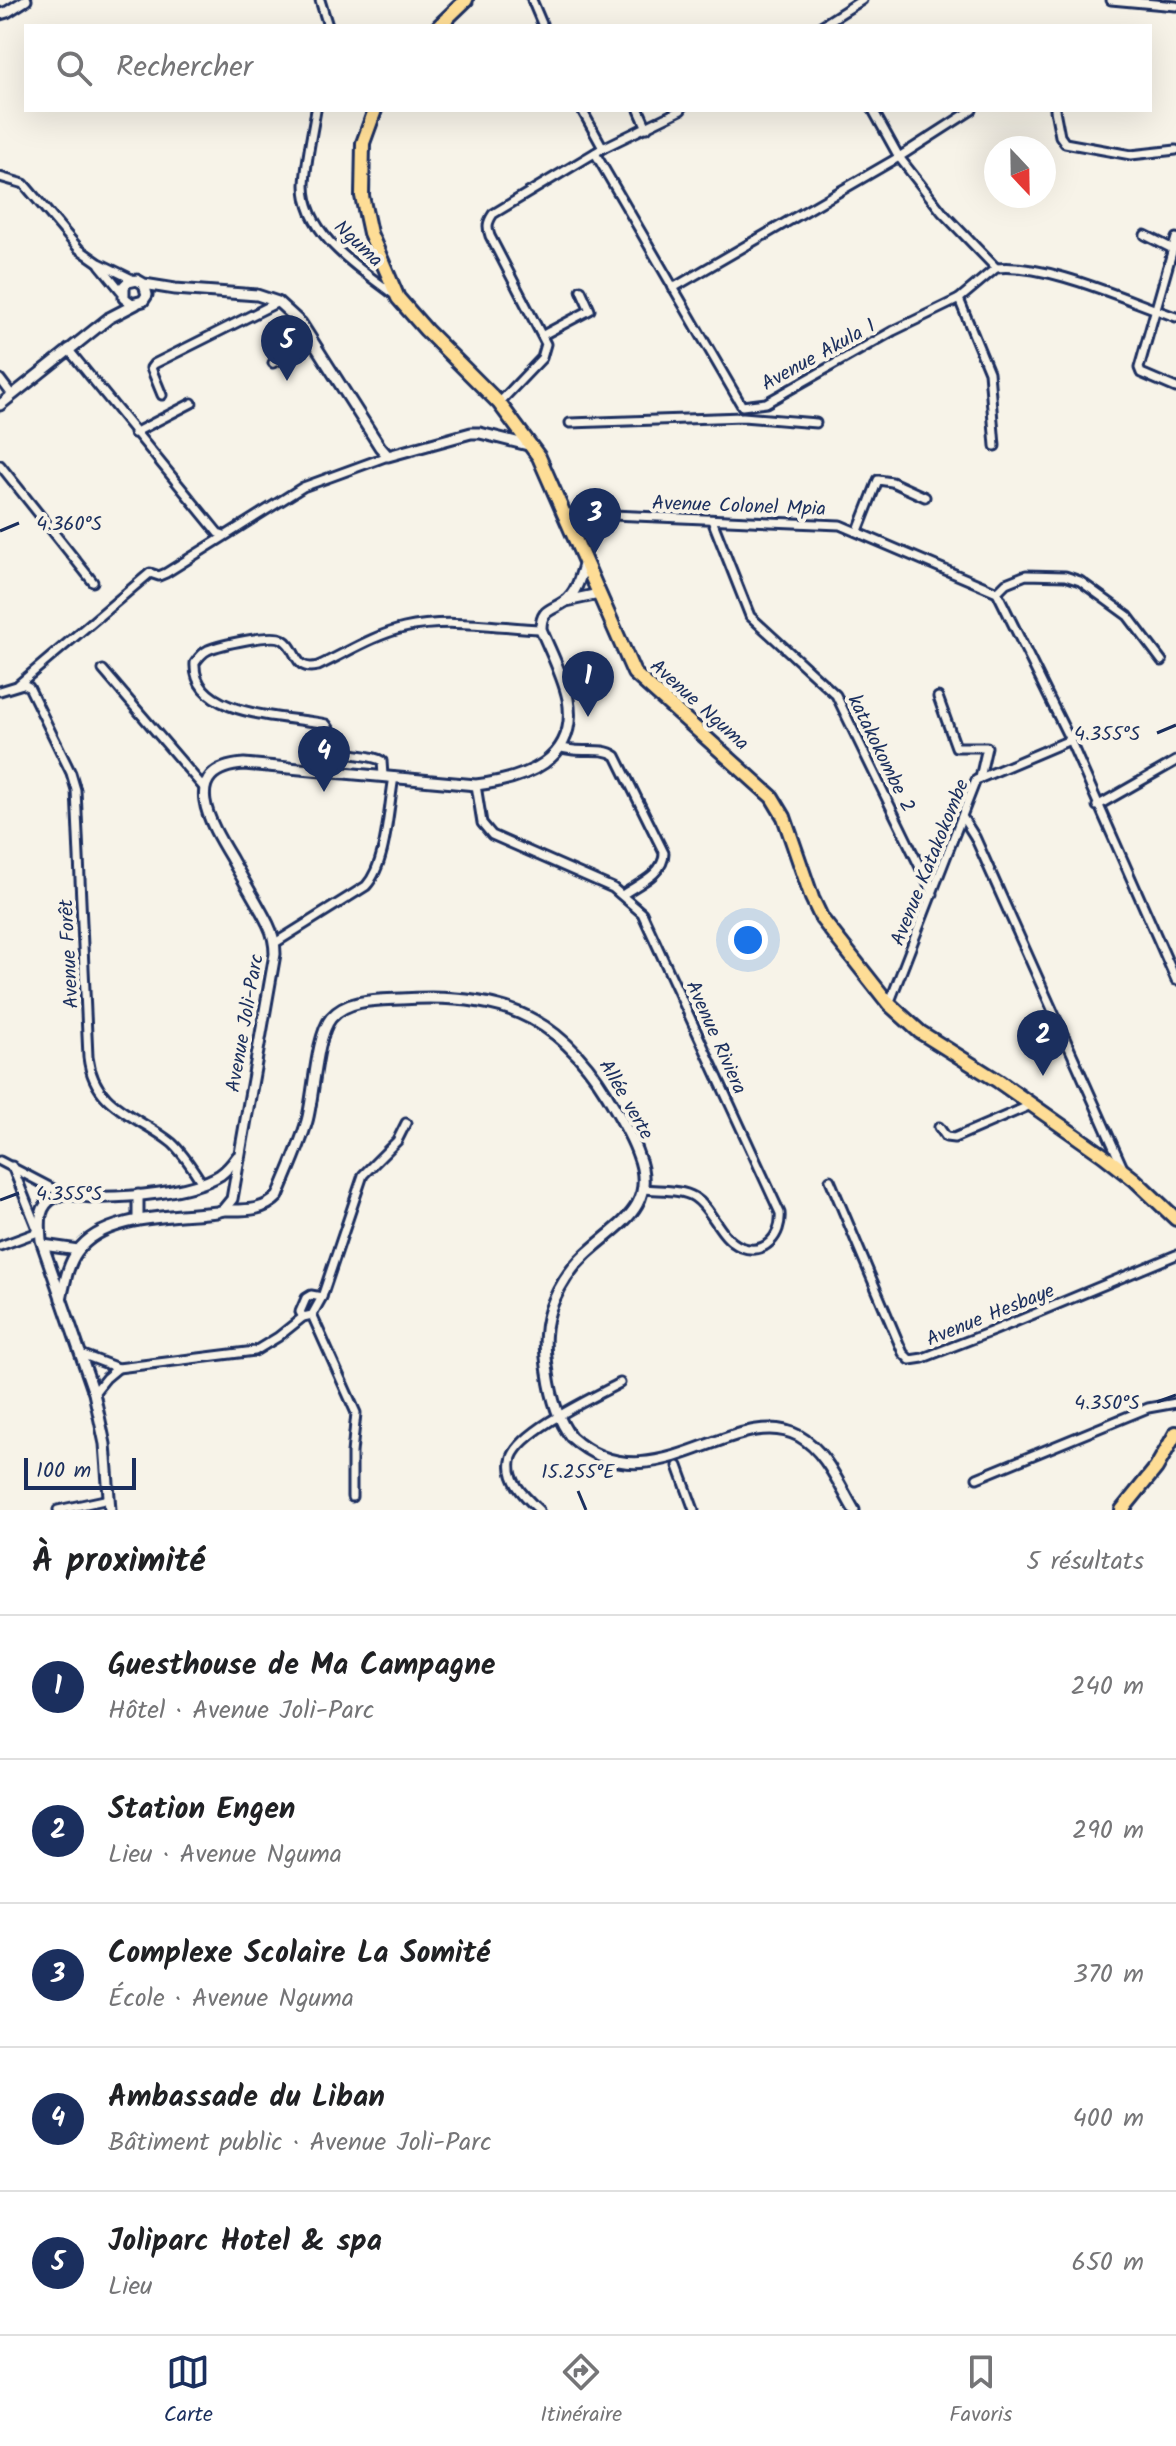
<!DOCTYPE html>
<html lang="fr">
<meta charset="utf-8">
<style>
:root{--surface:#fff;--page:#f2f2f2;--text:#202124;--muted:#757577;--line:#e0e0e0;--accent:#1b2f5e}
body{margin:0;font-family:Kalam,sans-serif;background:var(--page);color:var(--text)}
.compass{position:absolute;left:984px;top:136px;width:72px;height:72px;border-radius:50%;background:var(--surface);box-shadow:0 8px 32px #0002;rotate:158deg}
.scale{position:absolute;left:24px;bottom:20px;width:112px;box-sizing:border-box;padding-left:8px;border:4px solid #1b2f5e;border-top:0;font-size:22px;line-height:28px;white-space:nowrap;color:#1b2f5e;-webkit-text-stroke:6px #f7f3e8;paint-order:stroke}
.you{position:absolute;left:748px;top:940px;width:28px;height:28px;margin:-20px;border:6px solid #fff;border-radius:50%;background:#1a73e8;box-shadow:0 0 0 12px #1a73e833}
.badge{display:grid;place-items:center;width:52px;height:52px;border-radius:50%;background:var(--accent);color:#fff;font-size:26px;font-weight:700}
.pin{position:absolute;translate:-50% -66px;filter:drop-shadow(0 2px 4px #0008)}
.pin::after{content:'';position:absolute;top:42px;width:28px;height:24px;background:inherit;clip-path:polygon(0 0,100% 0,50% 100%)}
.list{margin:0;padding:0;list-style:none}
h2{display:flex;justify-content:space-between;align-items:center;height:104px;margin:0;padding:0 32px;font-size:34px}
h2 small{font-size:26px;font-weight:400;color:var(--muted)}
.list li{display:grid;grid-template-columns:52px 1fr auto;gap:24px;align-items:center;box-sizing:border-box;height:144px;padding:0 32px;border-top:2px solid var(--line)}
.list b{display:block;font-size:30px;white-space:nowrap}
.list p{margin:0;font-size:26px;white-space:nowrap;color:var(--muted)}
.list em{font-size:26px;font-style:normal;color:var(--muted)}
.icon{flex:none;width:44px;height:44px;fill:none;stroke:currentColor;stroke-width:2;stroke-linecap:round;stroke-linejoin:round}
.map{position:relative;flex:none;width:1176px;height:1510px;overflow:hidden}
.search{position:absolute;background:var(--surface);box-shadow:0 8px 32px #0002;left:24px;right:24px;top:24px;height:88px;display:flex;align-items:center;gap:20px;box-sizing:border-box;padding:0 28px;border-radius:0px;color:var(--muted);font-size:30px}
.sheet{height:824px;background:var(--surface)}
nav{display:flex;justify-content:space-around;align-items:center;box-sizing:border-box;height:112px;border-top:2px solid var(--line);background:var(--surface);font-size:22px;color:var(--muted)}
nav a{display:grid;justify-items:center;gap:4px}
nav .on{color:var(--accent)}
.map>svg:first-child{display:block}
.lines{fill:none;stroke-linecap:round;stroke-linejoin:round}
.minor-casing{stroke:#1b2f5e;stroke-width:13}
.tertiary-casing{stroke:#1b2f5e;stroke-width:15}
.primary-casing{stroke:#1b2f5e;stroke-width:18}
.minor{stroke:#f7f3e8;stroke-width:7}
.tertiary{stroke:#f7f3e8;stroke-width:9}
.primary{stroke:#fedd96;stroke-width:12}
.ticks{fill:none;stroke:#1b2f5e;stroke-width:3}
.labels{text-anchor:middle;stroke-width:8;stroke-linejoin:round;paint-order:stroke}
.street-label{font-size:20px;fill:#1b2f5e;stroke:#f7f3e8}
.ticks-label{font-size:20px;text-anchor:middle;fill:#1b2f5e;stroke:#f7f3e8;stroke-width:8;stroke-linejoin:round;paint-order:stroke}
</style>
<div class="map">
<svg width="1176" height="1510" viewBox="0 0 1176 1510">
<rect width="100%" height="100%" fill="#f7f3e8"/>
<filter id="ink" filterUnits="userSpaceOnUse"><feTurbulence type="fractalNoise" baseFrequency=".0125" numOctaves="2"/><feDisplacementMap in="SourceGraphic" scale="16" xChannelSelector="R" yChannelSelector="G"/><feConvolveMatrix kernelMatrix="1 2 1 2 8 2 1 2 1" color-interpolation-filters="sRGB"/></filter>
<g filter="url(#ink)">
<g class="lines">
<g class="minor-casing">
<g id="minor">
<polyline points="320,0 328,26"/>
<polyline points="532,0 543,26"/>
<polyline points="1111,0 1176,6"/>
<polyline points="821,26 862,0"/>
<path d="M316,110C312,135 306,160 305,185C305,235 358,267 393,294"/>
<polyline points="582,110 603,148"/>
<polyline points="639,110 647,128"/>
<polyline points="873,110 899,157 942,212 996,268"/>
<polyline points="1055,110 1060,136 1065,143 1131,155 1176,150"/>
<path d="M595,153L742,406L766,403L893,331L959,299L996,268C1048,263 1126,300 1176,317"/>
<polyline points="0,177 24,184 79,249 99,263 134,280"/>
<polyline points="1145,235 1173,249"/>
<polyline points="1176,238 1139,368 1141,373 1176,388"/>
<polyline points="100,265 122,292"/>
<polyline points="673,288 899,157 972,110"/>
<polyline points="959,299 989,372 995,446"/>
<polyline points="543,335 590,310 581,290"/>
<polyline points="68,349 218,533 224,535"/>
<polyline points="273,363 314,343"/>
<polyline points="0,379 12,395"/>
<polyline points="162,395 151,368 154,364 278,302"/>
<path d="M499,403L542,358L546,344L490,236C487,227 487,223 493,214L603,148L681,110"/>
<polyline points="570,423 743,417 816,423"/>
<polyline points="134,433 192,403"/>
<polyline points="0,465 93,582"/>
<polyline points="566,513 840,525 997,592 1070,740 1176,980"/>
<polyline points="712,520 750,616 836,695 933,894"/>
<polyline points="858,531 878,480 892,482 925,497"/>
<polyline points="997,592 1006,583 1026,575 1065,576 1080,581 1128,616 1162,661"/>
<polyline points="103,670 205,789"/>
<polyline points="19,684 150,573 159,576 166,573 303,487 388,456"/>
<path d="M0,691L23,684L29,687L71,773L76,790L88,1057C94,1109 138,1115 172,1143C184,1154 193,1169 202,1183"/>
<polyline points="938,697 956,747 987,747 980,778"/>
<path d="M560,747C578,755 601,745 616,756L664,853C664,874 638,884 622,895"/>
<path d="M383,776L382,761C370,754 355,757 344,751C336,746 333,732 326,724C290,716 192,718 195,663C199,657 202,653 208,650C219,645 272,633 282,639C299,648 292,672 318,666C346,653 374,635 404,628C447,618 497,627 541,629"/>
<path d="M476,785L482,823L492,835L613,888L642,913L780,1213C782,1235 765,1256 741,1247C719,1238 713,1209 694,1197C681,1189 659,1191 644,1189"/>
<polyline points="1097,806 1176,761"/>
<polyline points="963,818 975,837 1123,1168"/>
<path d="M275,943L366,886C387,863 388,809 394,777"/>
<polyline points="889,1004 976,780 1070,740"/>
<polyline points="939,1127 946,1137 954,1138 1031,1105"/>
<polyline points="0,1161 63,1194"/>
<polyline points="12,1166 38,1231"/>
<polyline points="830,1180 903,1353 910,1360 923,1358 993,1331 1176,1255"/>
<polyline points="0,1246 38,1232"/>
<polygon points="311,1295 322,1297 312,1315 303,1317 300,1312 306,1298"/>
<polyline points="322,1297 363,1175 397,1141 406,1123"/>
<polyline points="312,1315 356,1413 352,1453 352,1497"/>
<polyline points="81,1354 118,1368 255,1351 278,1337 303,1317"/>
<polyline points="94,1393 106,1378 118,1368"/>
<polyline points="678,1466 694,1510"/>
<polyline points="977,1478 1148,1408 1176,1403"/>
<polyline points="58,1510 109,1499"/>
<path d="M539,1510C525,1497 505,1479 512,1457C522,1430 594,1397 620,1383"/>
</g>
</g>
<g class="tertiary-casing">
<g id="tertiary">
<polyline points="0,14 7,12 26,0"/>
<polyline points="144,284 147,295 143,301 132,304 124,298 124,286 128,282 137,280 144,284 175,289 257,295 278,302 301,323 380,447 388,456 471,433 480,433 532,446"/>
<polyline points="0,405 109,318 136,304"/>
<polyline points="566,601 599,594"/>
<polyline points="138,1195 138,1220"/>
<path d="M223,1210C244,1210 263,1212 278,1196C288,1171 300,1146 307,1121C314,1096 316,1036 331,1018C347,999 378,1000 401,999C494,993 556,1011 607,1095C618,1114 631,1134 638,1155C658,1207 618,1224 586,1254C572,1267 561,1284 554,1300C543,1324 544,1348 548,1373C551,1395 557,1419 571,1437C652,1510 735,1401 799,1436C826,1451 839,1485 854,1510"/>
<polyline points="43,1245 78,1250"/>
<path d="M61,1299C65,1283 67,1266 77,1252C103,1214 175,1217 217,1212L223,1210L232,1199L275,954C275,944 273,934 268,924C257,902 243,880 231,858C211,825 177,769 244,764L476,785C524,779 579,761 568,699C563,675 550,651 541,629C541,609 551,611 564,602C577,593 581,575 585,561"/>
<path d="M110,1510L105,1444L94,1393L41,1240C40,1224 37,1206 55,1197C66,1191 80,1197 92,1197C126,1198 191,1193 220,1175C227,1170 232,1164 237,1157"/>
</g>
</g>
<g class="primary-casing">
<g id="primary">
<polyline points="439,26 466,0"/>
<polyline points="375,110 363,143 362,196 370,233 398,298 426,330 499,403 539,457 634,673 772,797 784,817 812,898 822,919 889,1004 920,1032 998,1081 1103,1155 1135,1180 1176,1219"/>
<polyline points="1122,1510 1156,1468 1176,1433"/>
</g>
</g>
<use href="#minor" class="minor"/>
<use href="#tertiary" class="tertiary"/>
<use href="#primary" class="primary"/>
</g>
</g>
<path class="ticks" d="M0,531L19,523M1157,733L1176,725M0,1200L19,1193M1157,1402L1176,1395M578,1491L586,1510"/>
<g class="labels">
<g class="street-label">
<text transform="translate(359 243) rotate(43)" y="7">Nguma</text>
<text transform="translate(818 354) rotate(-29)" y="7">Avenue Akula 1</text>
<text transform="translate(739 505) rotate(2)" y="7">Avenue Colonel Mpia</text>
<text transform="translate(700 704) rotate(42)" y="7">Avenue Nguma</text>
<text transform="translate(882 753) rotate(64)" y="7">katakokombe 2</text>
<text transform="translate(929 862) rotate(-68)" y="7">Avenue Katakokombe</text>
<text transform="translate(68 954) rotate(-93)" y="7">Avenue Forêt</text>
<text transform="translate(244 1023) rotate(-80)" y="7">Avenue Joli-Parc</text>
<text transform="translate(717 1037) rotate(66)" y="7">Avenue Riviera</text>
<text transform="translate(627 1099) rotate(60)" y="7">Allée verte</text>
<text transform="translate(990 1314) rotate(-22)" y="7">Avenue Hesbaye</text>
</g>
</g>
<g class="ticks-label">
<text x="69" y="530">4.360°S</text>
<text x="1107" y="740">4.355°S</text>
<text x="69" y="1200">4.355°S</text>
<text x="1107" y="1409">4.350°S</text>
<text x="578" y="1478">15.255°E</text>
</g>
</svg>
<svg class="compass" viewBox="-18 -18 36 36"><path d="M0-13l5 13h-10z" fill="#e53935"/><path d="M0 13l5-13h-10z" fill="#757577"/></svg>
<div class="scale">100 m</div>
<div class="you"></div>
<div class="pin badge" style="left:588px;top:717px">1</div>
<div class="pin badge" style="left:1043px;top:1076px">2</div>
<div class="pin badge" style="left:595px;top:554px">3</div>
<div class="pin badge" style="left:324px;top:792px">4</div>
<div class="pin badge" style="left:287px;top:381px">5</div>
<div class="search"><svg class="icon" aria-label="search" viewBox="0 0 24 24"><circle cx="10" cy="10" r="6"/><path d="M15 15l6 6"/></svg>Rechercher</div>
</div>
<section class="sheet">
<h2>À proximité<small>5 résultats</small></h2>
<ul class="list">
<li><span class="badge">1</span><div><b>Guesthouse de Ma Campagne</b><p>Hôtel · Avenue Joli-Parc</p></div><em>240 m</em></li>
<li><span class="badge">2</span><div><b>Station Engen</b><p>Lieu · Avenue Nguma</p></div><em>290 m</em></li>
<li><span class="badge">3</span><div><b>Complexe Scolaire La Somité</b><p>École · Avenue Nguma</p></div><em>370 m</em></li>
<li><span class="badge">4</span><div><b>Ambassade du Liban</b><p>Bâtiment public · Avenue Joli-Parc</p></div><em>400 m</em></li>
<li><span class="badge">5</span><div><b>Joliparc Hotel &amp; spa</b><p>Lieu</p></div><em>650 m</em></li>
</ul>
</section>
<nav>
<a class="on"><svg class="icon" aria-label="map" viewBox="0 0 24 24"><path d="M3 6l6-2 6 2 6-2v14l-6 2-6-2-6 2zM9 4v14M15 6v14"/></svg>Carte</a>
<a><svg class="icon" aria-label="directions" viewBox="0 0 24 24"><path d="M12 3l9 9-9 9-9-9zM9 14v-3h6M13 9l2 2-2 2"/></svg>Itinéraire</a>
<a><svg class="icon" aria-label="saved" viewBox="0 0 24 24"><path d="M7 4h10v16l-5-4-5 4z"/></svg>Favoris</a>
</nav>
